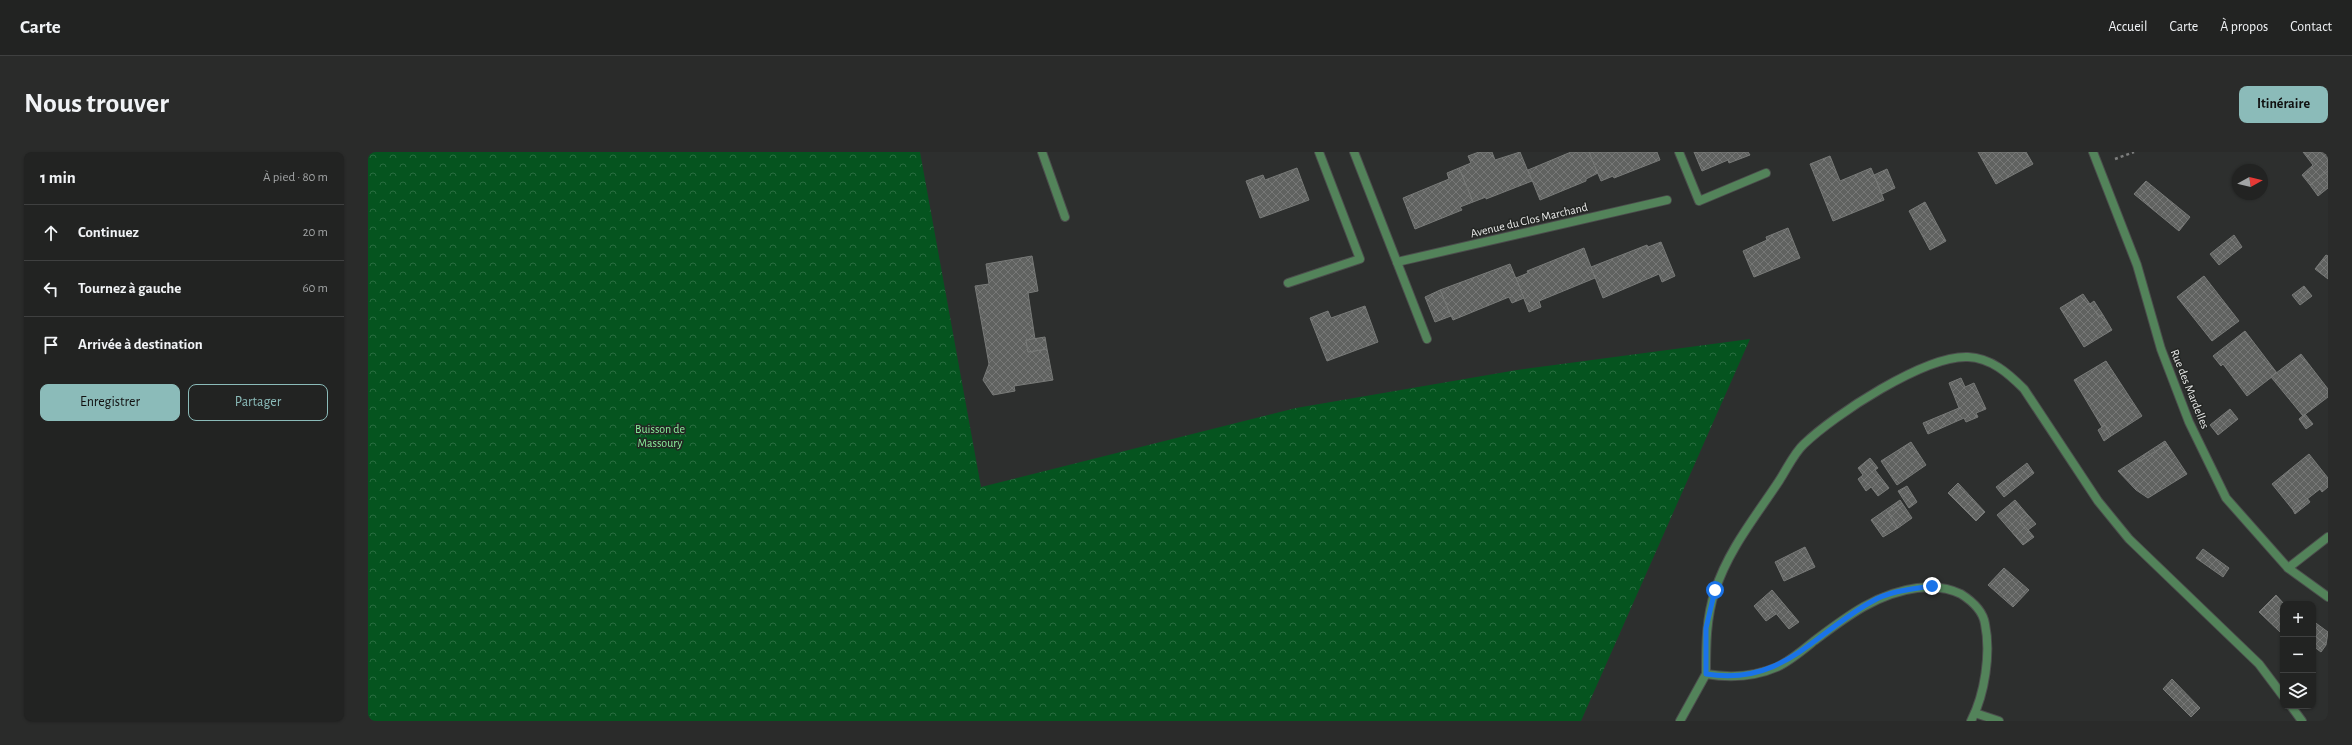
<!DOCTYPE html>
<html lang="fr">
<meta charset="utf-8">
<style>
:root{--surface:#222322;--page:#2a2b2a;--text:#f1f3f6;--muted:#a2a4a5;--line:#3f4040;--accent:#8bbbb9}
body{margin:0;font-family:"Alegreya Sans",sans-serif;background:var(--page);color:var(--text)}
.controls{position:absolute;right:12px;bottom:12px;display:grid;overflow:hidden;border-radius:8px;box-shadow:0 1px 3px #0004}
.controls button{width:36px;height:36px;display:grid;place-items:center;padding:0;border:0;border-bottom:1px solid var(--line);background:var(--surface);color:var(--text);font:20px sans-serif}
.compass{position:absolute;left:1864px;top:12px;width:36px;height:36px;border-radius:50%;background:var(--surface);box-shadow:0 1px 3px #0004;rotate:82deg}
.stop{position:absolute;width:12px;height:12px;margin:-9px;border:3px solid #1a73e8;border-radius:50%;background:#fff}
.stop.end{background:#1a73e8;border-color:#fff;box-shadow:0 1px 4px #0008}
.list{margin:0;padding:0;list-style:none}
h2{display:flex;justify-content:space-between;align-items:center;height:52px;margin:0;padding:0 16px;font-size:17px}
h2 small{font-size:13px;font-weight:400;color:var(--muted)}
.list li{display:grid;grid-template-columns:26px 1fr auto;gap:12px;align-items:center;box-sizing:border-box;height:56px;padding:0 16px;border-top:1px solid var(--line)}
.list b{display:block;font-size:15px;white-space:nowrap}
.list em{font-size:13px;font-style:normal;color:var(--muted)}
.actions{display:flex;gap:8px;padding:12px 16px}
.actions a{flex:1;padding:9px 0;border:1px solid var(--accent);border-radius:8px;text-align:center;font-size:14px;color:var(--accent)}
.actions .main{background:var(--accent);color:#111}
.icon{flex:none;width:22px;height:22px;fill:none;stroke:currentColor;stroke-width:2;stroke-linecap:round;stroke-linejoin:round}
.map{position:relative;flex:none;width:1960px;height:569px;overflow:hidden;border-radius:8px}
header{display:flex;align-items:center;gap:24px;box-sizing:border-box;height:56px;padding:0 20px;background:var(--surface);border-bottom:1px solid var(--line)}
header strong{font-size:19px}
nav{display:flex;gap:22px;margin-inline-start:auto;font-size:14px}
.intro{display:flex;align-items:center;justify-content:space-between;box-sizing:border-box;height:96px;padding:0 24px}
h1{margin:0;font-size:28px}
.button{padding:10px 18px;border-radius:8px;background:var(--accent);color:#111;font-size:14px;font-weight:700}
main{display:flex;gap:24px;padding:0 24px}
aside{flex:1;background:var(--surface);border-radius:8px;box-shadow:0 1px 3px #0004}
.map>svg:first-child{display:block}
.forest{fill:url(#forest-crowns)}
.building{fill:url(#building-cross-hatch);stroke:#787a78}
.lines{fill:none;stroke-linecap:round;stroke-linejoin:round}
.service-casing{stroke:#4b4d4c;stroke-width:10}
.minor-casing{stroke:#4b4d4c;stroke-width:10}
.path{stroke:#7d7e7d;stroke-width:2.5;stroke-dasharray:3 3;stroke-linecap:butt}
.service{stroke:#53835a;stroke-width:8}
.minor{stroke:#53835a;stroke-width:8}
.route{stroke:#1a73e8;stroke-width:5}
.labels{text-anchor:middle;stroke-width:3;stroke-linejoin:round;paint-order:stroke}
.street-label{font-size:12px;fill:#e8e9e8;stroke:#242624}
.park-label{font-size:12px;fill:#8af09b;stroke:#242624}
</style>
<header>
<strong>Carte</strong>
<nav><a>Accueil</a><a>Carte</a><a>À propos</a><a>Contact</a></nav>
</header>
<div class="intro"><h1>Nous trouver</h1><a class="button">Itinéraire</a></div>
<main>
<aside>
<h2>1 min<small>À pied · 80 m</small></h2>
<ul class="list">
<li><svg class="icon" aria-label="ahead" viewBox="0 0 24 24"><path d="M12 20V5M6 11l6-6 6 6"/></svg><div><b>Continuez</b></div><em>20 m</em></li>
<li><svg class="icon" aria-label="left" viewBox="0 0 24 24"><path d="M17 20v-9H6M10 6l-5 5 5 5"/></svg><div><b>Tournez à gauche</b></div><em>60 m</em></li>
<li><svg class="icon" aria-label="arrive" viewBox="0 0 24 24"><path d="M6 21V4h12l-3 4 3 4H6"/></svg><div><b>Arrivée à destination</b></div></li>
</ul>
<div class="actions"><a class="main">Enregistrer</a><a>Partager</a></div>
</aside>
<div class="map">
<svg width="1960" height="569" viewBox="0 0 1960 569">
<defs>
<pattern id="forest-crowns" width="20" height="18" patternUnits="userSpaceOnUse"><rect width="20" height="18" fill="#05541f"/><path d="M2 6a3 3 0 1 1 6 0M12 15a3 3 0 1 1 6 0" fill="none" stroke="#296d40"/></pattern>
<pattern id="building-cross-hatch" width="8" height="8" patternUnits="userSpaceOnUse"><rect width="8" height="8" fill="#606260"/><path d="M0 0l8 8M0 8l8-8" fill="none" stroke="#777877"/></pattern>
</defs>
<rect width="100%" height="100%" fill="#2d2f2e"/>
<polygon class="forest" points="0,0 552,0 613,335 928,256 1149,218 1382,187 1213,569 0,569"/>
<g class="building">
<polygon points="1111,0 1124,0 1127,8 1152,0 1164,29 1118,47 1118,45 1105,50 1091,16 1103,11 1100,4"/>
<polygon points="1203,0 1221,0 1230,21 1218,27 1218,29 1172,48 1160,18"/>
<polygon points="1221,0 1289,0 1292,8 1246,26 1245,24 1233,29"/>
<polygon points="1326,0 1380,0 1382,3 1361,11 1360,8 1334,19"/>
<polygon points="1610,0 1658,0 1665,12 1628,32"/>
<polygon points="1935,0 1960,0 1960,19 1942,33 1934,23 1945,13"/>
<polygon points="1462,4 1472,29 1503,16 1516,48 1465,69 1442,12"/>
<polygon points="929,16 941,48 892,66 878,29 895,23 897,28"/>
<polygon points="1091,16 1105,50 1092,55 1094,58 1047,77 1035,46 1081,27 1079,21"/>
<polygon points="1519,17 1527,36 1514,42 1506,23"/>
<polygon points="1960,19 1960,36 1950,44 1942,33"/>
<polygon points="1778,29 1822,65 1811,79 1766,42"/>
<polygon points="1557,50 1578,89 1562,98 1541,59"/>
<polygon points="1420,76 1432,106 1386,125 1375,99 1399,88 1398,85"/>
<polygon points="1866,83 1874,95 1851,113 1842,102"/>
<polygon points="1293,90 1307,124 1294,130 1291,122 1235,146 1223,115 1279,93 1280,95"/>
<polygon points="1216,96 1227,126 1171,149 1173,155 1161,160 1148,126 1160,121 1159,119"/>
<polygon points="1958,103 1960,104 1960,127 1947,117"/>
<polygon points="664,104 670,139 660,141 667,187 658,188 660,200 679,197 685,228 646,234 647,239 625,243 615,228 621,212 607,134 621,132 618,112"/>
<polygon points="1142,112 1156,146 1144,151 1141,145 1085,168 1072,138"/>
<polygon points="1836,124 1871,169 1844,189 1809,145"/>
<polygon points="1936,134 1944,144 1932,153 1924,143"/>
<polygon points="1072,138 1083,164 1067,170 1057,145"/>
<polygon points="1715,142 1731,165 1735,163 1744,178 1716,195 1692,156"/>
<polygon points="1726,149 1735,163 1731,165 1722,152"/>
<polygon points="997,154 1010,190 959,209 942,166 960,159 963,166"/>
<polygon points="1877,179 1909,221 1879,244 1855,212 1853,214 1845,204"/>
<polygon points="677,185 679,197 660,200 658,188"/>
<polygon points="1933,202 1960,237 1960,245 1935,264 1903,225"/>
<polygon points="1738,209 1774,264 1743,284 1737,273 1734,275 1706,228"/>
<polygon points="1593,226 1597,235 1606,231 1618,257 1608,261 1610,265 1598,270 1596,266 1560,282 1555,271 1591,256 1581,231"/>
<polygon points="1862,257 1870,267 1850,283 1842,273"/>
<polygon points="1937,262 1945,272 1938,277 1931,267"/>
<polygon points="1737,273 1743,284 1736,289 1730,278"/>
<polygon points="1797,289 1799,292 1771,310 1769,307"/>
<polygon points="1543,290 1558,313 1529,333 1513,309"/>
<polygon points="1799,292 1819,322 1780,346 1768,338 1750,319 1769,307 1771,310"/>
<polygon points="1941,302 1960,326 1960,335 1954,340 1952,337 1925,358 1904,332"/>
<polygon points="1502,306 1510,316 1507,318 1521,336 1510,344 1503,335 1498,339 1490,327 1495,323 1490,316"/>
<polygon points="1659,311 1666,321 1636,345 1628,335"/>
<polygon points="1590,331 1617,360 1608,369 1580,341"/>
<polygon points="1539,334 1549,350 1541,356 1530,339"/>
<polygon points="1939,346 1942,350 1927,362 1925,358"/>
<polygon points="1532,348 1534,351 1520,361 1530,376 1515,385 1503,368"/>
<polygon points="1647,348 1659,362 1652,368 1666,385 1655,393 1629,363"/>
<polygon points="1534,351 1544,366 1530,376 1520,361"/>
<polygon points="1659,362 1668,372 1660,378 1652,368"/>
<polygon points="1437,395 1447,415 1416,429 1407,410"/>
<polygon points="1835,397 1861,416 1855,425 1828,406"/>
<polygon points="1636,416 1661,438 1645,455 1620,433"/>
<polygon points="1404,438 1431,470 1421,477 1395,446"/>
<polygon points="1908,443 1916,452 1915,477 1912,480 1891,460"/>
<polygon points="1395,446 1408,462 1398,469 1386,454"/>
<polygon points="1945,469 1960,480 1958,493 1948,485 1945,490"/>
<polygon points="1948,485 1958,493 1953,500 1945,494"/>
<polygon points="1804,527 1832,556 1823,565 1795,537"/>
</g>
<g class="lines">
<g class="service-casing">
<g id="service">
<polyline points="1311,0 1331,49 1398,21"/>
<path d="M1338,522C1338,493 1338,466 1347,439C1360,398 1388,364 1411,329C1419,317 1426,301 1436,292C1466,263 1557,203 1600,205C1623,206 1640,221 1656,237L1730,349L1761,387L1891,512L1915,544"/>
<polyline points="1923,554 1934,569"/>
<polyline points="1607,561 1631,569"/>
<path d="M1312,569L1338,522C1362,526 1386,525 1409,515C1422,509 1435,498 1446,489C1478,465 1509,441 1549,436C1565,434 1579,435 1593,442C1604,449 1615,458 1617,472C1623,501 1617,542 1603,569"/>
</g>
</g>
<g class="minor-casing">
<g id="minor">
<polyline points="674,0 697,65"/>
<polyline points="986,0 1059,187"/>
<polyline points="1725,0 1769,113 1793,197 1821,270 1858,346 1920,416 1960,445"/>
<polyline points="1029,110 1299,48"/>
<polyline points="920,131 992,107 951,0"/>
<polyline points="1920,416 1960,385"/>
</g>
</g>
<polyline class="path" points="1747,7 1766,0"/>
<use href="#service" class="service"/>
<use href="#minor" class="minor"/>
</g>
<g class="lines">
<path class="route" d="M1347,438L1338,476V522C1414,534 1444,483 1503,450C1521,439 1543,437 1564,434"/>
</g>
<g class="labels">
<g class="street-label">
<text transform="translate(1161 68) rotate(-13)" y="4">Avenue du Clos Marchand</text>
<text transform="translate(1822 237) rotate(68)" y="4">Rue des Mardelles</text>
</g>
<g class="park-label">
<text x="292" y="281">Buisson de<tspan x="292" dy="14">Massoury</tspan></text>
</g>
</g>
</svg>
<div class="controls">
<button>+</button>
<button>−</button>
<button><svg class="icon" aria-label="layers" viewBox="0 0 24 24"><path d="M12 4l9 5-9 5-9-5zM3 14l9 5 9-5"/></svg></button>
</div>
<svg class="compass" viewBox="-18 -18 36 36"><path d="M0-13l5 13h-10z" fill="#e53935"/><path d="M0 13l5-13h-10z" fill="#a2a4a5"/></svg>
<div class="stop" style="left:1347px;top:438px"></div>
<div class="stop end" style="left:1564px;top:434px"></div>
</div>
</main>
